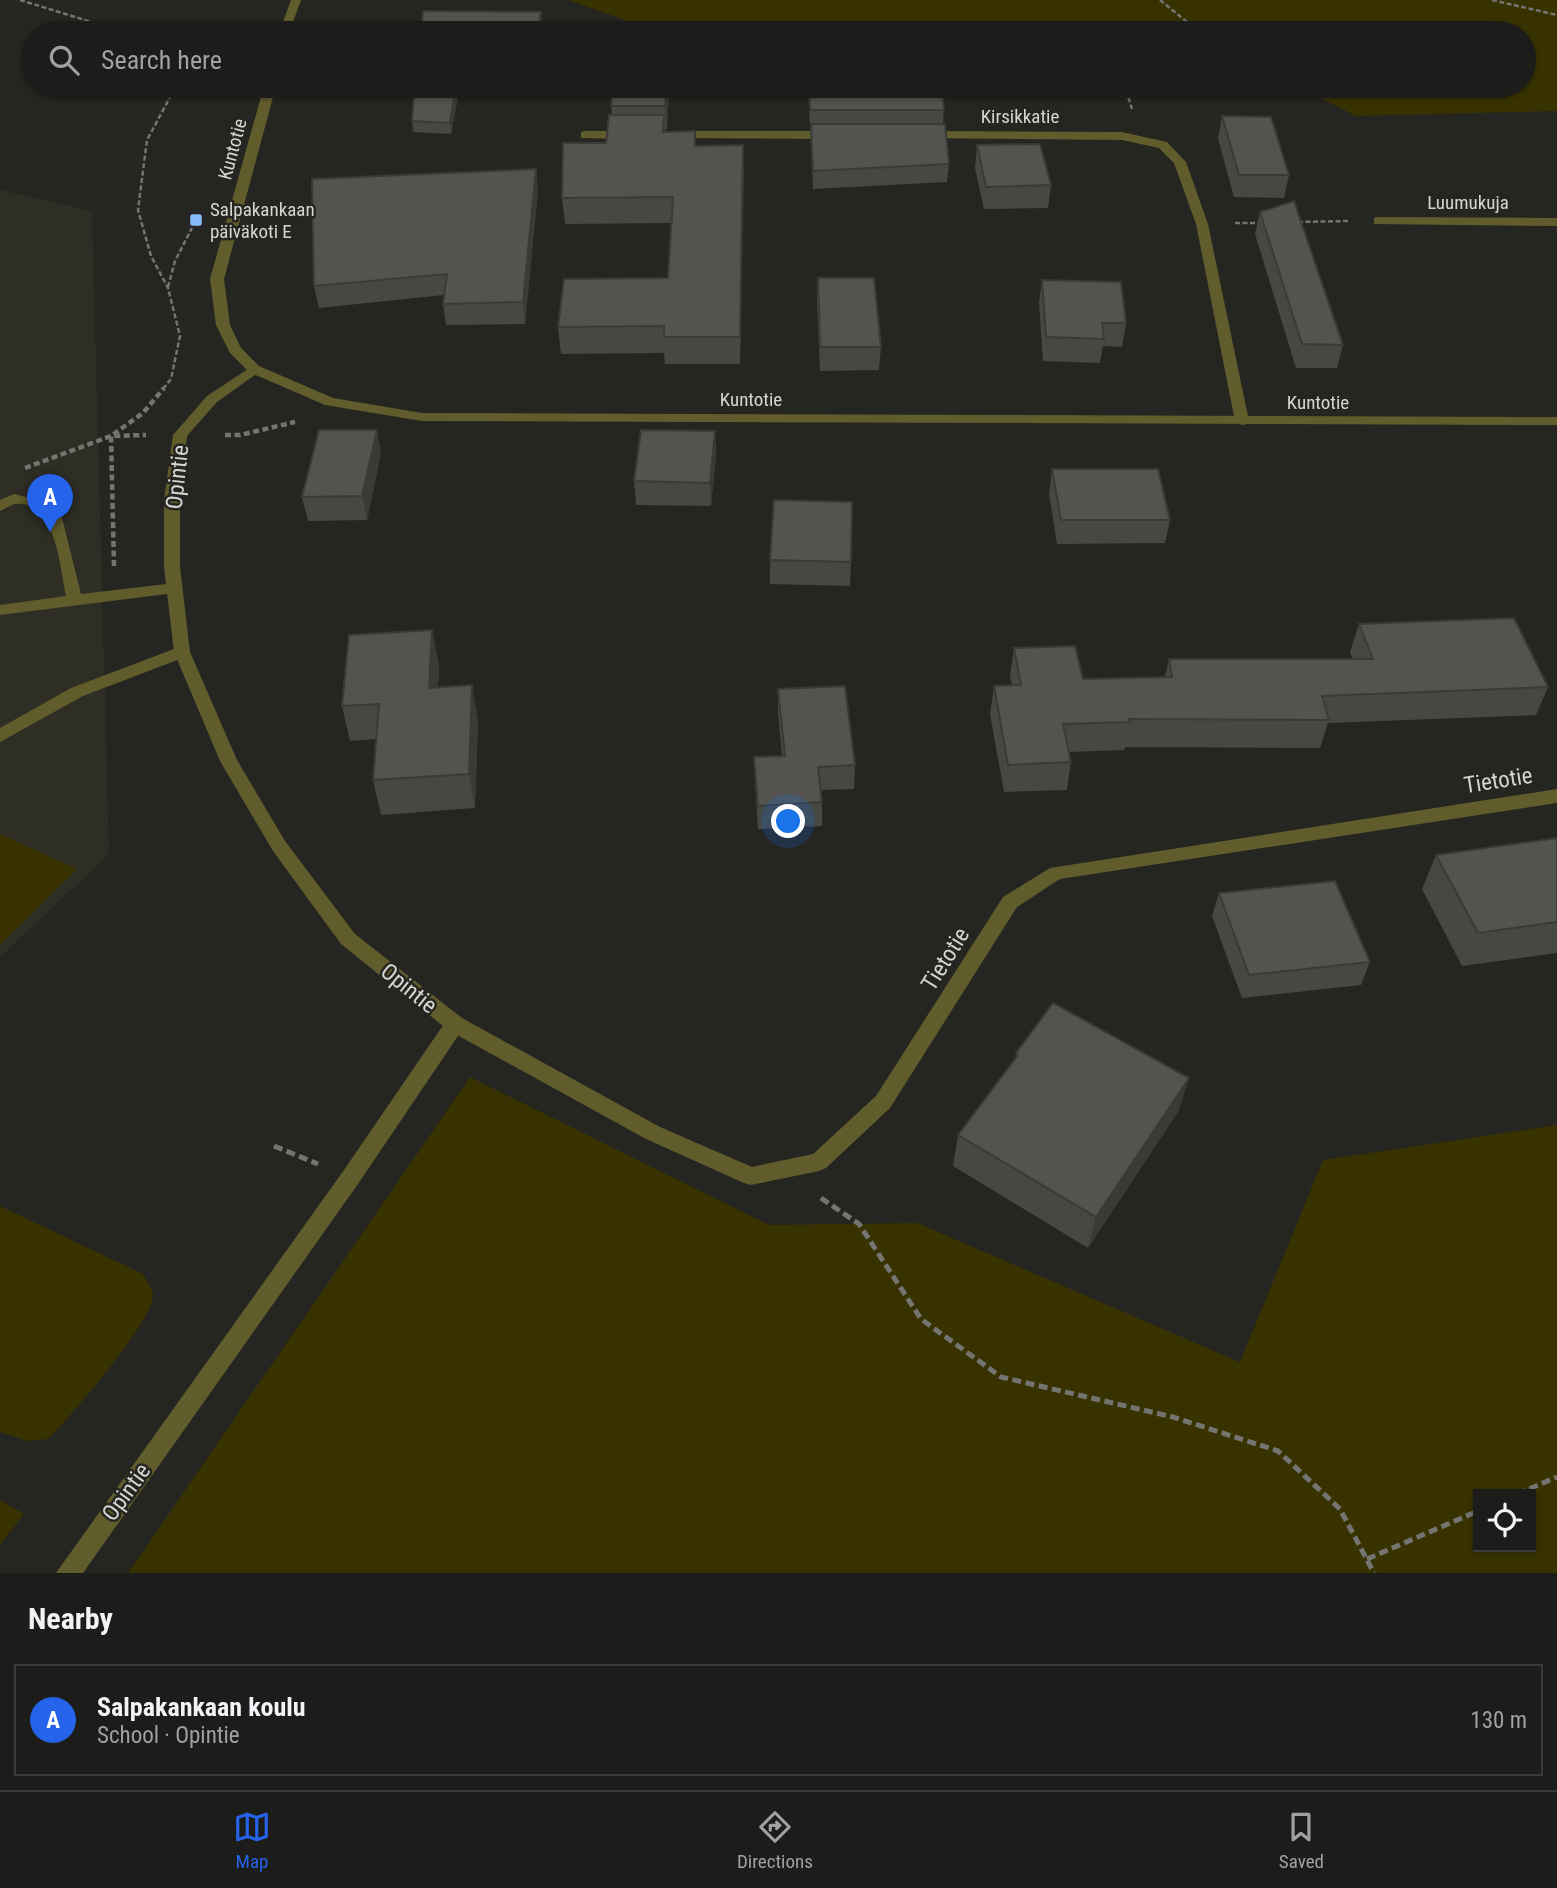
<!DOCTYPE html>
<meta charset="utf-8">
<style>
:root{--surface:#1c1c1a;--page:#292927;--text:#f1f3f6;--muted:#a0a1a2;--line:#3a3a39;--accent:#2563eb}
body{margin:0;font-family:"Roboto Condensed",sans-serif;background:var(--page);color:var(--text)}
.controls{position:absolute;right:21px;bottom:21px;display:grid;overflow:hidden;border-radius:0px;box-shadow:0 2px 5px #0004}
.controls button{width:63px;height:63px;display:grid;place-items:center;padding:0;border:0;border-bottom:2px solid var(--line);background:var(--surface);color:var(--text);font:35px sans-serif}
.you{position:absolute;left:789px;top:822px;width:24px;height:24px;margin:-18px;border:5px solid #fff;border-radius:50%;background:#1a73e8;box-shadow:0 0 0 10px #1a73e833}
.badge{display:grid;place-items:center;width:46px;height:46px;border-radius:50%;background:var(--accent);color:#fff;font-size:23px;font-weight:700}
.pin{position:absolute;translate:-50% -58px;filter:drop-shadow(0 2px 4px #0008)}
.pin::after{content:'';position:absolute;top:37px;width:24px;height:21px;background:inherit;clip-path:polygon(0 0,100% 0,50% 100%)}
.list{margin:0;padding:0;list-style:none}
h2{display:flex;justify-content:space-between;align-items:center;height:91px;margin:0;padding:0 28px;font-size:30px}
h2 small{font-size:23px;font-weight:400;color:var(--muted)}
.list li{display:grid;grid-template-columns:46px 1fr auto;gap:21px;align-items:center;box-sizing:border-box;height:112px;margin:0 14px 14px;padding:0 14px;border:2px solid var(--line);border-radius:0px}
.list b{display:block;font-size:26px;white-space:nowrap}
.list p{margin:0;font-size:23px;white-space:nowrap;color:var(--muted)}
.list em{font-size:23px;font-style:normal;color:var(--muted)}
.icon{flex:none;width:38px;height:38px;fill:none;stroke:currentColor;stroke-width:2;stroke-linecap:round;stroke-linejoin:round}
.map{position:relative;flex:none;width:1557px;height:1573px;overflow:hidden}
.search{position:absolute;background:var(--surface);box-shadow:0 2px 5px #0004;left:21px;right:21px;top:21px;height:77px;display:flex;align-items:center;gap:18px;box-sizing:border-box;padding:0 24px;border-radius:38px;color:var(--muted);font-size:26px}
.sheet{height:217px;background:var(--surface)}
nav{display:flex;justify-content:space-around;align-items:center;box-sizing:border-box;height:98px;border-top:2px solid var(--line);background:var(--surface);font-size:19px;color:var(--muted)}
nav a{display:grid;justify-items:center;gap:4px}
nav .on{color:var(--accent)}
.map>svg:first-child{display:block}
.built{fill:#2f2e25}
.green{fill:#383200;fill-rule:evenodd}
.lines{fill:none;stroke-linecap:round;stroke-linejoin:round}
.path-far2{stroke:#747471;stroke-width:2.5;stroke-dasharray:5 2.5;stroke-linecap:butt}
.path-far1{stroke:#747471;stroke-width:4.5;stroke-dasharray:6 3.5;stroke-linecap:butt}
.path{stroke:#747471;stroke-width:5;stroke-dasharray:9 4.5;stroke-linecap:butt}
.service{fill:#615c2b;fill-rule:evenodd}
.minor{fill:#615c2b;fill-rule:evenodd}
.tertiary{fill:#615c2b;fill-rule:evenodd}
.wall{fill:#474744}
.shaded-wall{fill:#3a3a37}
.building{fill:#53534f;stroke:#3a3a37;stroke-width:2}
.poi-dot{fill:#85bbfb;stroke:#252522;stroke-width:2.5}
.labels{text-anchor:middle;stroke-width:5;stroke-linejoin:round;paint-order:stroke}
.far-street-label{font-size:19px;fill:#d5d5d2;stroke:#252522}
.far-poi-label{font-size:19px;fill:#d5d5d2;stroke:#252522;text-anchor:start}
.street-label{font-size:23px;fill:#d5d5d2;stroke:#252522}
</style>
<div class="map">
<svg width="1557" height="1573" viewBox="0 0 1557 1573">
<rect width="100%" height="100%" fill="#252522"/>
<polygon class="built" points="0,190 92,211 109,854 0,957"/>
<g class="green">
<polygon points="568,0 1557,0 1557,111 1356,116 1297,86 1524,86 1524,33 683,33 653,30"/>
<polygon points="0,834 77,869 0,945"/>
<path d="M470,1077L769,1225L917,1223L1240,1362L1323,1160L1557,1125V1573H128ZM1478,1494H1531V1547H1478Z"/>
<path d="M0,1206L143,1274C146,1280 152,1288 153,1294C155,1320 69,1418 48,1439L27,1441L0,1432Z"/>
<polygon points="0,1500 24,1514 0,1545"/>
</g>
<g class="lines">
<g class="path-far2">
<polyline points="20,0 127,33"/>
<polyline points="1160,0 1197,30 1195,33"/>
<polyline points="1492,0 1557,15"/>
<polyline points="1132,86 1126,90 1132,109"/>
<polyline points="1298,222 1349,221"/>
<polyline points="1235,223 1262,223"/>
<polyline points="168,287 175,261 197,218"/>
<polyline points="163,389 171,379 180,336 168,288 151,256 138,210 147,140 176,86"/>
</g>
<g class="path-far1">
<polyline points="225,435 240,435 295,422"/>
<polyline points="25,468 111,436 146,435"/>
<polyline points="114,566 111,436 143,413 164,388"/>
</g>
<g class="path">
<polyline points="274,1146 318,1164"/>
<polyline points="821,1198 859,1224 921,1319 1001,1377 1173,1417 1278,1451 1340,1509 1374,1573"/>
<polyline points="1517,1494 1557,1477"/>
<polyline points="1367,1559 1478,1511"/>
</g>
<g class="service">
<path d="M14,494L47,502L62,518L81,594L175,583L183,588L175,593L0,615V605L66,596C60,569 56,498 15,504C10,505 5,509 0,511V500Z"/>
<polygon points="182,646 190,652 188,656 83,696 0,742 0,728 71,688"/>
<polygon points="455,1016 462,1018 465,1024 462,1030 358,1184 83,1573 56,1573 344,1170 448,1018"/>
</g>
<g class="minor">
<polygon points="585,131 628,131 634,135 628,139 581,138 581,132"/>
<polygon points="670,131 835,131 841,135 835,139 666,138 666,132"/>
<polygon points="922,131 1122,132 1167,142 1186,162 1208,224 1249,421 1247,424 1242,425 1235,421 1196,224 1174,163 1159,148 1122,140 918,138 918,132"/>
<polygon points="1378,217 1557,218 1557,226 1374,224 1374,218"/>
<polygon points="254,365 261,369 259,372 217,402 187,436 180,500 180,567 190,652 237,760 285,841 355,934 462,1018 660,1127 752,1167 813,1154 876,1096 1003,897 1050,868 1557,789 1557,803 1060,879 1017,907 890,1108 826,1168 819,1171 751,1185 744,1183 646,1139 448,1030 341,944 273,851 220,761 174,652 164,567 164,500 173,435 207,396"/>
</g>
<g class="tertiary">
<polygon points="291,0 301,0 289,33 279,33"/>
<polygon points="264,86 276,86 224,279 230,325 241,348 259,366 333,398 422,413 1557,417 1557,425 422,421 325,405 249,372 230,353 216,325 210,279"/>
</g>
</g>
<g class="wall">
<polygon points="415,86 485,86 460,86 451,134 413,132 412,121"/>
<polygon points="613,86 669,86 667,129 665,129 665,132 695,146 743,145 740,364 665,364 664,353 561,354 558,327 668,278 671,223 565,224 562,198 606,143 612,115 611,106"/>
<polygon points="808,86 942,86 944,110 943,124 949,164 947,182 813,189"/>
<polygon points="1222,116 1289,175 1284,198 1234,197 1218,139"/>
<polygon points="977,145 1051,185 1048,208 984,209 975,168"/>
<polygon points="538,190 525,324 446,325 443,304 444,295 319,308 314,286"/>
<polygon points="1260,212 1343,345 1337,368 1296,368 1255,234"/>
<polygon points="818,278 881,347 879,370 820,371 817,302"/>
<polygon points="1042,280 1126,323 1122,347 1103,346 1100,363 1043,361 1039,303"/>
<polygon points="715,431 716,455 711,506 636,505 634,481"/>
<polygon points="381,453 367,520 308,521 302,497"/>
<polygon points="1052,469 1170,520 1165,543 1057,544 1049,493"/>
<polygon points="770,560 851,562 850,586 770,584"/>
<polygon points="1359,624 1548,687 1536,715 1328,723 1320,748 1125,747 1124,750 1069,752 1071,762 1067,790 1004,792 990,714 994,686 1012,686 1010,676 1014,648 1083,679 1165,677 1169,659 1353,659 1350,652"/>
<polygon points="439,664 438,687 478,720 475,808 381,815 373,780 376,739 350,741 342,706"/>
<polygon points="778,689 855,765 854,789 821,790 822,802 822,826 758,829 755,781 754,757 782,756 778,713"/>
<polygon points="1557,838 1557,953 1462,966 1422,889 1436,855"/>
<polygon points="1219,893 1370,962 1361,985 1242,998 1212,916"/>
<polygon points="1016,1053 1179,1110 1088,1248 953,1166 958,1135 1015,1060"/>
</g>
<g class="shaded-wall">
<polygon points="541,12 542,23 540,33 537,33"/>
<polygon points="456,86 460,86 451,134 450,123"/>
<polygon points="667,86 669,86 667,129 665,106"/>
<polygon points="743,145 744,171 740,364 740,337"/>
<polygon points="536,169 538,190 525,324 523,302"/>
<polygon points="377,430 381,453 367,520 362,496"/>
<polygon points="715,431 716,455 711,506 710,483"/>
<polygon points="432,630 439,664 436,723 429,688"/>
<polygon points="472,685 478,720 475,808 469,774"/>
<polygon points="1189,1078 1179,1110 1088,1248 1096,1217"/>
</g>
<g class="building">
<polygon points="423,11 541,12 537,33 421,33"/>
<polygon points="415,86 456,86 450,123 412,121"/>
<polygon points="613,86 667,86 665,106 611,106"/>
<polygon points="809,86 942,86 944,110 810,110"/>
<polygon points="609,115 664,115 663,132 695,131 695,146 743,145 740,337 664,337 664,326 558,327 564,279 668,278 673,197 562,198 563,143 606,143"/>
<polygon points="1222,116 1271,117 1289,175 1239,175"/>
<polygon points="811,124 945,124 949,164 813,171"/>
<polygon points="1040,144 1051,185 986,187 977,145"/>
<polygon points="536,169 523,302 443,304 447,274 314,286 312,179"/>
<polygon points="1294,201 1343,345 1302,344 1260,212"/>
<polygon points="818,278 874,278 881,347 820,347"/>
<polygon points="1042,280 1121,282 1126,323 1102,323 1104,339 1046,337"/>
<polygon points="319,430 377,430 362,496 302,497"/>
<polygon points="641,430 715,431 710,483 634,481"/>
<polygon points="1052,469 1158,469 1170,520 1061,520"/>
<polygon points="774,500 852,502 851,562 770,560"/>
<polygon points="1514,618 1548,687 1322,696 1329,720 1129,719 1130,722 1063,724 1071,762 1008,765 994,686 1021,685 1014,648 1075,646 1083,679 1172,677 1169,659 1373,659 1359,624"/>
<polygon points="432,630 429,688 472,685 469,774 373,780 379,704 342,706 349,635"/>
<polygon points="845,686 855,765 818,767 822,802 758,806 754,757 785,756 778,689"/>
<polygon points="1557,838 1557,922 1478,933 1436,855"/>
<polygon points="1335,881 1370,962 1249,975 1219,893"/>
<polygon points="1053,1003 1189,1078 1096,1217 958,1135 1018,1055 1016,1053"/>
</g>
<rect class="poi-dot" x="189" y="213" width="14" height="14" rx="3.5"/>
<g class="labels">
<g class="far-street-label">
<text x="1020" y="123">Kirsikkatie</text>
<text transform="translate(232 149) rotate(-75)" y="7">Kuntotie</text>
<text x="1468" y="209">Luumukuja</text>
<text x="751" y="406">Kuntotie</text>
<text x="1318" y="409">Kuntotie</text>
</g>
<g class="far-poi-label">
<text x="210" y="216">Salpakankaan<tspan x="210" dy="22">päiväkoti E</tspan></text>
</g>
<g class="street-label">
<text transform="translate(177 477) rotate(-84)" y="8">Opintie</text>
<text transform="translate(1498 780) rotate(-9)" y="8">Tietotie</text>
<text transform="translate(945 959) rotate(-58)" y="8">Tietotie</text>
<text transform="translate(409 988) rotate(39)" y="8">Opintie</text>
<text transform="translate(126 1492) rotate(-54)" y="8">Opintie</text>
</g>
</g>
</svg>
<div class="controls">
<button><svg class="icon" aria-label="locate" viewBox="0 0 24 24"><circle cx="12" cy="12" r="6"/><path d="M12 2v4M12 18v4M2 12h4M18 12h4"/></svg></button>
</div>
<div class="you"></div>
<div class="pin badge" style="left:50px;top:532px">A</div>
<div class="search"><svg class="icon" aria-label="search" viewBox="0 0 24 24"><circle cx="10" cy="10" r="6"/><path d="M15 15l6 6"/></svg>Search here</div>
</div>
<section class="sheet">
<h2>Nearby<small></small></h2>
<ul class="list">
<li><span class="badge">A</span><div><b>Salpakankaan koulu</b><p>School · Opintie</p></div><em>130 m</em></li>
</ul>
</section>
<nav>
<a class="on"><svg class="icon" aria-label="map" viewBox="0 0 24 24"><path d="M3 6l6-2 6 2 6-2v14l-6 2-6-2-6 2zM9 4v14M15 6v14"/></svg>Map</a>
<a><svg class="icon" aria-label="directions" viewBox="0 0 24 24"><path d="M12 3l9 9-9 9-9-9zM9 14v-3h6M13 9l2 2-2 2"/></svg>Directions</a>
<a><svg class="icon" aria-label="saved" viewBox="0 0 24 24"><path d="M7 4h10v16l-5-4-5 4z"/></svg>Saved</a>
</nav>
